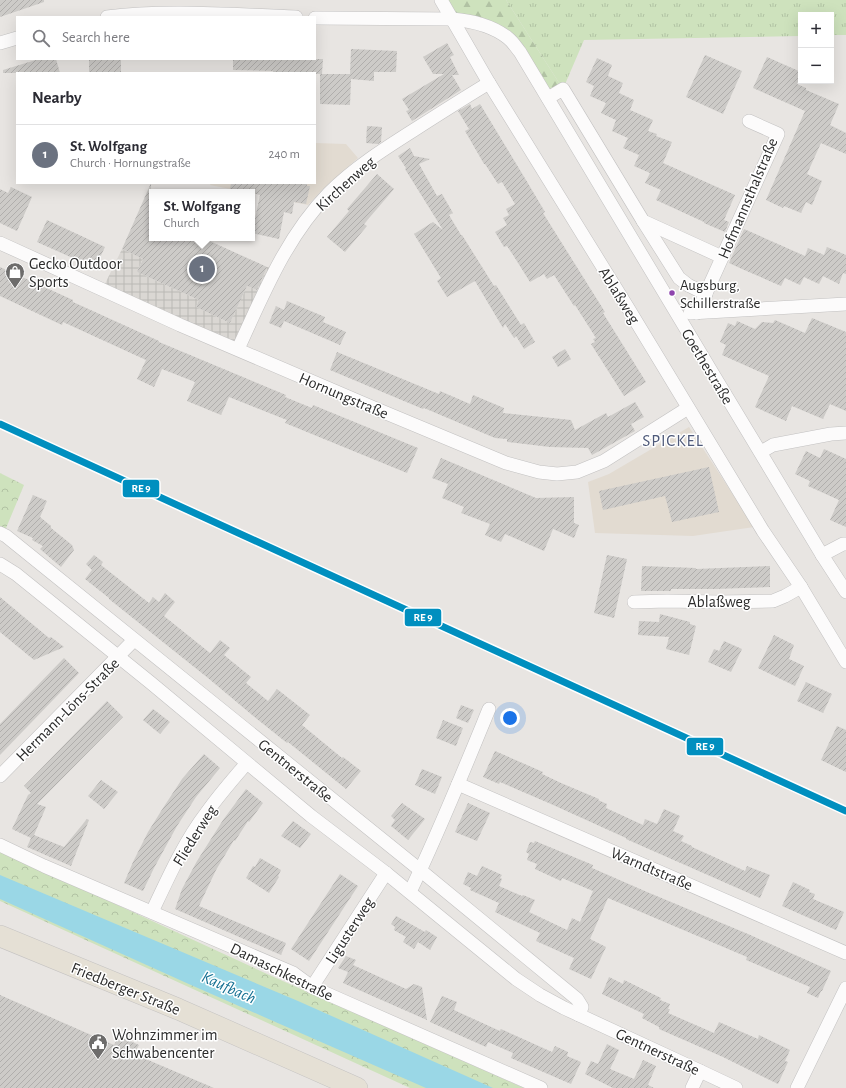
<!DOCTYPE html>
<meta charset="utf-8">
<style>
:root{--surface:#fff;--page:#f7f7f7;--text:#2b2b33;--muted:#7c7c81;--line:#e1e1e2;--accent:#6d6c6b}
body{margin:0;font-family:"Alegreya Sans",sans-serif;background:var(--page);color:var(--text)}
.controls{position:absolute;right:12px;top:12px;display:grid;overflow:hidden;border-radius:0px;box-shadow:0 4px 16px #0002}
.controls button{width:36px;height:36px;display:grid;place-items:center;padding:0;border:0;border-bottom:1px solid var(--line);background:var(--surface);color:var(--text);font:20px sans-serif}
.you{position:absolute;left:510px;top:718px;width:14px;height:14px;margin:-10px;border:3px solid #fff;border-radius:50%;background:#1a73e8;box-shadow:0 0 0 6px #1a73e833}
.badge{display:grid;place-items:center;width:26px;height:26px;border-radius:50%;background:var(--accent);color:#fff;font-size:13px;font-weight:700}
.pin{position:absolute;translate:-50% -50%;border:2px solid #fff;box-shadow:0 1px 4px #0006}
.popup{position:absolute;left:149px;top:189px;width:106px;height:52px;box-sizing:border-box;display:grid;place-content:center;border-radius:0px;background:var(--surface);filter:drop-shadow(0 1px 3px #0005);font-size:13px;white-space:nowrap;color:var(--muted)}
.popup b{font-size:15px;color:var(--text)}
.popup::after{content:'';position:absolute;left:50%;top:100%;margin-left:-8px;border:8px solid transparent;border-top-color:var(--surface)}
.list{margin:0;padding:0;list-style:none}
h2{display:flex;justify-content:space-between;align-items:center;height:52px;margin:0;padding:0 16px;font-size:17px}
h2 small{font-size:13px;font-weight:400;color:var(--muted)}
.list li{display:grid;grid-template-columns:26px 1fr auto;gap:12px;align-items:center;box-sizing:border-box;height:60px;padding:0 16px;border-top:1px solid var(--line)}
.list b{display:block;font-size:15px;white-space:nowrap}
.list p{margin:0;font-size:13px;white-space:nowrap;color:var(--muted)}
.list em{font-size:13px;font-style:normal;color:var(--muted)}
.icon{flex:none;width:22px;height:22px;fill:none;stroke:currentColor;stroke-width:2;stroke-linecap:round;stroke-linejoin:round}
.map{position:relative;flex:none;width:846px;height:1088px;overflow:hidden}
.search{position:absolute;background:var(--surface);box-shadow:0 4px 16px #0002;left:16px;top:16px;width:300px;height:44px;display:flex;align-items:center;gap:10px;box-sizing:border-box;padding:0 14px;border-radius:0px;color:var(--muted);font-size:15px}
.panel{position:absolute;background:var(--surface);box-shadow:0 4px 16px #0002;left:16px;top:72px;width:300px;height:112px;border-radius:0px}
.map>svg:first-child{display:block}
.education{fill:#e2dbd1}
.grass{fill:url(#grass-tufts)}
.forest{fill:url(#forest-firs)}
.park{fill:url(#park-crowns)}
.plaza{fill:url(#plaza-grid)}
.water{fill:#9ad7e6}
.building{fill:url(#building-hatch)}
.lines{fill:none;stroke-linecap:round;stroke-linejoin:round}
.minor-casing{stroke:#c2c1c1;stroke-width:14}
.primary-casing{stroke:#c5c3c2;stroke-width:22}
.minor{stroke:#fcfbfb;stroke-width:13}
.primary{stroke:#e5e0d5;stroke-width:21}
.rail-1-casing{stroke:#fff;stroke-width:10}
.rail-1{stroke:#008fbf;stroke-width:7}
.bus-dot{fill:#8e44ad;stroke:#fff;stroke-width:1.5}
.labels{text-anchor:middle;stroke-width:3;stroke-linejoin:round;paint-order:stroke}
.bus-label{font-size:15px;fill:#2b2b2b;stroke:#fff;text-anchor:start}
.street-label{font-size:16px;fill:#2b2b2b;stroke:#fff}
.poi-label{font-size:16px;fill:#2b2b2b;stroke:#fff;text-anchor:start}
.neighbourhood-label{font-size:17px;letter-spacing:1px;fill:#4e5979;stroke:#fff}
.water-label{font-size:17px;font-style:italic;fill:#167193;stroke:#fff}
.line-badge{stroke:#fff;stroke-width:1.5}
.badge-label{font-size:11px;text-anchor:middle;font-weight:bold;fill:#fff}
</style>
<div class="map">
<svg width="846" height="1088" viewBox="0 0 846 1088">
<defs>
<pattern id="grass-tufts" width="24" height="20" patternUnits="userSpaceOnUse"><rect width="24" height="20" fill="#cee2bd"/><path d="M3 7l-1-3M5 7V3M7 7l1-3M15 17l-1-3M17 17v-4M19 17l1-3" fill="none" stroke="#b1c2a3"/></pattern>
<pattern id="forest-firs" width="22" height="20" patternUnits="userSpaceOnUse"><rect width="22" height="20" fill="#cee2bd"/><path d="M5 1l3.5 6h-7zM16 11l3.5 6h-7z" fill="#b1c2a3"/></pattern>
<pattern id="park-crowns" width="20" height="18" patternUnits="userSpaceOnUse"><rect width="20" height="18" fill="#cee2bd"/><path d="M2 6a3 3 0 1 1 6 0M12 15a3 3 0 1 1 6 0" fill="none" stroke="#b1c2a3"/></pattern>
<pattern id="plaza-grid" width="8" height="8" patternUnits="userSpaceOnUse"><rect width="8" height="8" fill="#dad7d3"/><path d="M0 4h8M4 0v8" fill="none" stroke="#bbb9b5"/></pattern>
<pattern id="building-hatch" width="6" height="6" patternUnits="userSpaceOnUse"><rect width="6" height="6" fill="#cdcbc8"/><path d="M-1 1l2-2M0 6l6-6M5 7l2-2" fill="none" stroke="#b0aeac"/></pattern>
</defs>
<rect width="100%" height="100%" fill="#e8e5e2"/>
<g class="education">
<polygon points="315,143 346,144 358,158 322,190 308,205 252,193 252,192 246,192 210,185 211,183 315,183"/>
<polygon points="689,427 754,527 693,536 595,533 588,482 609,474"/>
</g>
<polygon class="grass" points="506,0 846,0 846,35 831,35 831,15 801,15 801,36 584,40 563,89"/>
<polygon class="forest" points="441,0 506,0 563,89 548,98 509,39 452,19"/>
<g class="park">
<polygon points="0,473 24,485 4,533 0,533"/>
<polygon points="0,851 276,978 524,1088 410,1088 0,901"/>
</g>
<polygon class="plaza" points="122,249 143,259 137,272 199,300 196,307 230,323 247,286 257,290 267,267 275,269 238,349 102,290"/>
<polygon class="water" points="0,875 298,1001 493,1088 426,1088 191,985 0,899"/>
<g class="building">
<polygon points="0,0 44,0 44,2 0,17"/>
<polygon points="447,43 454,55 450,57 459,75 452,75 461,90 412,121 406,111 409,110 402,99 444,74 433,74 423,57"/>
<polygon points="351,49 397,51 396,72 374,72 374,81 351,79 350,105 320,104 320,74 350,74"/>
<polygon points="705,55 742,71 723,114 686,97"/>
<polygon points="767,57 801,72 801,75 797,84 806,88 806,90 839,104 830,125 846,133 846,154 821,143 807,174 822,181 812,205 806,202 801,213 784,206 783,208 766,200 805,111 753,88"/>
<polygon points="597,58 612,65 608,76 623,83 619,93 634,100 630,110 653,120 648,131 657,134 656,136 672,142 663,163 735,195 724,220 729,222 725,232 704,223 704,222 656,200 661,190 645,183 650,173 634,166 639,155 623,148 628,138 612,131 616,120 601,113 606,103 590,96 594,86 586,82"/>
<polygon points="39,59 56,59 60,73 3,73 3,70"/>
<rect x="89" y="59" width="32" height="14"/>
<polygon points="233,59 323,59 322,74 273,73 273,71 233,70"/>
<polygon points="470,104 472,109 480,104 529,185 545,212 543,213 605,312 603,313 646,382 624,396 591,344 595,342 593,339 596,338 575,305 574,306 554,275 547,279 544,274 530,282 513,255 507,246 504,247 495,232 507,225 503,218 509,215 506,209 515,204 502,182 498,184 485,164 484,164 465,131 469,129 458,111"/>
<polygon points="367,126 382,127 381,142 378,144 366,143"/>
<polygon points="410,148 414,156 430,159 419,164 437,196 442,194 453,213 449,215 461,235 462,235 494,286 496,285 521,325 524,323 535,342 524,349 516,336 514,338 505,324 503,328 475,281 447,297 437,281 441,278 414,234 433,222 443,230 405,169 406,168 398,156"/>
<polygon points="377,174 394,189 364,224 367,226 345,252 327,237 349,211 347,209"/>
<polygon points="151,183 152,238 203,238 267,267 257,290 247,286 230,323 196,307 199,300 137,272 143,259 122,249"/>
<polygon points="231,183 307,183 307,186 310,186 306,204 294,202 292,214 284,212 279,239 252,233 260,195 252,193 252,192 246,192 230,189"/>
<polygon points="11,187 32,197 17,231 0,223 0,189 8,193"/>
<polygon points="47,220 105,247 95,268 37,242"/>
<polygon points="744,229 805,256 808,248 824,255 827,247 846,255 846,274 843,273 839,284 823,276 819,284 804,277 800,285 785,278 781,286 742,269 729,263"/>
<polygon points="0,267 73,300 73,302 159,341 159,342 286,395 285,397 312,408 313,405 418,448 407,473 285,423 287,420 229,397 221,415 187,401 195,382 162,369 154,387 137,379 146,360 63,322 62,325 0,296"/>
<polygon points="287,301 325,317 323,322 346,332 340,345 284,321 281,328 269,323 276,306 284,310"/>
<polygon points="812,318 846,332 846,411 830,404 823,419 792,406 786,421 755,407 769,376 722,355 726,345 720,342 728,323 735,326 737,321 755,329 762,322 773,323 775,320 805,333"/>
<polygon points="565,349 571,359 558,367 552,357"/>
<polygon points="337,352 439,394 440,391 470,404 473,395 504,408 503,413 571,420 575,430 606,413 608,417 635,402 644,417 631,424 635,431 592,455 588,448 550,447 507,442 507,439 495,438 424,408 423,409 330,370"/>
<polygon points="824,449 846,459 846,527 830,520 839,500 808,486 810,481 795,474 806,451 820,458"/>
<polygon points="441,458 536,498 574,497 574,523 579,525 574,538 553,529 544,551 505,534 501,542 485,535 490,524 461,513 464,507 442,498 448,484 432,478"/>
<polygon points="709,467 719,512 672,522 665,496 603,510 599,491"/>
<polygon points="33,495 47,501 40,517 51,526 51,528 72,545 74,550 61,567 40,549 43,546 32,540 33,538 17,531"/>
<polygon points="94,555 103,562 101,565 149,603 153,597 159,602 165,593 175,602 164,616 210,653 220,640 230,648 224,655 251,677 246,683 268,701 277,689 310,715 302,725 342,758 343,757 361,771 346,789 288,742 287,743 257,719 208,678 109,599 109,598 85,579 92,570 86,564"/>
<polygon points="607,555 627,559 614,618 594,613"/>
<polygon points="642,566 696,568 696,569 770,566 770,587 716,589 671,589 671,591 641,591"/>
<polygon points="0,597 49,638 51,637 64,647 34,660 0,632"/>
<polygon points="660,614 690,622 690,624 696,626 689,655 666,649 669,637 638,635 639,621 659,622"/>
<polygon points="774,635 794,645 789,659 804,666 795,686 758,668"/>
<polygon points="724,641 742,649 731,672 708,662 714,649 719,651"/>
<polygon points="64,658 79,673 0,755 0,724"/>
<polygon points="806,682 832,694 823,713 797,701"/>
<polygon points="107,701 123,717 37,804 46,807 34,835 64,847 87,819 89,820 71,866 27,847 31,838 12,829 28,795 31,793 24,786"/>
<polygon points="461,705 474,710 468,723 456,718"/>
<polygon points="153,709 170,722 160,734 143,720"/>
<polygon points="443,720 463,728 456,746 436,738"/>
<polygon points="837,726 846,730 846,772 821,760"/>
<polygon points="495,751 543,772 542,774 561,783 599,799 598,800 607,804 606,808 643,825 645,819 657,824 664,809 680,816 673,831 684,836 681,841 692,846 692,847 745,871 747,866 770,875 760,898 626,839 626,838 551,804 500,782 499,784 483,777"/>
<polygon points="204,754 220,768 196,797 177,826 154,868 143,891 124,883 133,862 148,832 163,808 182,779"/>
<polygon points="422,769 442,777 435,794 415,785"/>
<polygon points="101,780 118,792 104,809 88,796"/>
<polygon points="246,789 263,803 249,822 248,821 235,841 234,840 216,870 199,906 286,943 281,955 175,909 182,889 197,861 223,820"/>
<polygon points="402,803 425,819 408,840 391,826 395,820 391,816"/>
<polygon points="468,803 490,813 477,841 455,832"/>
<polygon points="293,821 311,834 300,848 281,836"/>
<polygon points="535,841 593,865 592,868 647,892 748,934 831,971 822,991 821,991 818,998 807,993 810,987 746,960 747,957 608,898 590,939 606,947 591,979 569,969 574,958 536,941 540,933 495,912 499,903 470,890 471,888 463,884 468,872 477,876 482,866 502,875 500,878 502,879 499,886 522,896 523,895 535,900 529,912 567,930 572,918 580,922 593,891 562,878 561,881 535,869 537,864 527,860 529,854 526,852 530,842 534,843"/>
<polygon points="260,858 281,870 278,876 279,877 269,893 246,878 253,866 255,867"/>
<polygon points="340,874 358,886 309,961 291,949"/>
<polygon points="793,882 810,890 809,892 815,894 813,899 844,912 836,930 782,906"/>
<polygon points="396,916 425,932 426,930 437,937 430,950 418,942 414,949 403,942 406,937 394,930 395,927 391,924"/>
<polygon points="346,956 356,960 353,965 406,989 414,984 422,987 427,1020 343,983 348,972 338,968"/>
<polygon points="609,977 623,984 624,980 661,998 660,1000 670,1004 668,1009 670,1009 668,1013 714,1033 719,1022 758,1039 759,1035 790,1050 785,1061 788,1062 778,1084 723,1057 659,1029 659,1027 642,1018 644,1014 602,994"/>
<polygon points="0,995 114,1045 119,1036 139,1045 134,1054 214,1088 0,1088"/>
<polygon points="442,996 457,1002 454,1010 467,1016 500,1031 501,1029 552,1052 555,1046 568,1052 567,1056 581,1062 571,1084 511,1058 513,1053 488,1042 486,1047 430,1022"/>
<polygon points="607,1044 619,1050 610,1069 634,1079 643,1060 656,1066 648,1085 654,1088 613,1088 585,1074 591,1061 598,1064"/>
</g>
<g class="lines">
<g class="minor-casing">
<g id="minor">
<polyline points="441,0 489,83 628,308 763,531 801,587 846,662"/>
<path d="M107,17C168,9 234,15 296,17"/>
<path d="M315,18L452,19C472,21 492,25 508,38C513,42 516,47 520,52L713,374L822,555L846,592"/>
<polyline points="0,43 17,38"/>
<polyline points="548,98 563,89 643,221 722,257"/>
<polyline points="643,221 679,278 688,285 706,294"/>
<polyline points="0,243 180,325 374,408 506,463 539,472 557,474 577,472 604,461 688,408"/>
<polyline points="690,313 846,304"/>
<polyline points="697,313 778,134 749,121"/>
<path d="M238,349C263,295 286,237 329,193C354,168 384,149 414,130C439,114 464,98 489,83"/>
<polyline points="761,452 773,445 831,434 846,433"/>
<polyline points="0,533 6,536 420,870 577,999 582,1007 579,1015"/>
<polyline points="822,555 843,544 846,544"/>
<polyline points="0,564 16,574 151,683 311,816 386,873 516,979 540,995 564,1008 700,1071 736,1088"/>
<polyline points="634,602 667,601 718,602 773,601 785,596 801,587"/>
<polyline points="0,776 134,640"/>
<polyline points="458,784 846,953"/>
<polyline points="0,845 44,866 293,973 312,987 323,992 541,1088"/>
<path d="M410,892C439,832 464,770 489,709"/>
<path d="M152,912C168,878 184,842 207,812C219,795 233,779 246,764"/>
<polyline points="312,987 386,873"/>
<polyline points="692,1088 700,1071"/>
<polyline points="797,1088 846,988"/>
</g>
</g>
<g class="primary-casing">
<polyline id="primary" points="0,936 178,1009 357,1088"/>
</g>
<use href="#minor" class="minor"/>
<use href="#primary" class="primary"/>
<g class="rail-1-casing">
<polyline id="rail-1" points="0,424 846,811"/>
</g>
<use href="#rail-1" class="rail-1"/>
</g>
<defs>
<g id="shop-pin" transform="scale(1)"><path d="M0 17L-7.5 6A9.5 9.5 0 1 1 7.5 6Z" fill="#6d6c6b" stroke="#fff"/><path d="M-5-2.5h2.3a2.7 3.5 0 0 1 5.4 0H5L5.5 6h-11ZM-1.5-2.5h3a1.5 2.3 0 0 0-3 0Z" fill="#fff"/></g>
<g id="civic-pin" transform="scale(1)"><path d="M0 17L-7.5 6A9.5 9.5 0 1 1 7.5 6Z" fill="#6d6c6b" stroke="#fff"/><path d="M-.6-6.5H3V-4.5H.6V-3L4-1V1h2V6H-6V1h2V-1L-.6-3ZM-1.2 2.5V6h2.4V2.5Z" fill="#fff"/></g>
</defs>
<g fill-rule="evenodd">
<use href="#shop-pin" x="15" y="272"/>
<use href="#civic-pin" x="98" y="1043"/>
</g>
<circle class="bus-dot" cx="672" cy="293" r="3.5"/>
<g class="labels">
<g class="bus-label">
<text x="680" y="290">Augsburg,<tspan x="680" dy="18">Schillerstraße</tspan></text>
</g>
<g class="street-label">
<text transform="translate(345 183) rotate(-42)" y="6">Kirchenweg</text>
<text transform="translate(747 198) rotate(-67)" y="6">Hofmannsthalstraße</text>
<text transform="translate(620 295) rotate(58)" y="6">Ablaßweg</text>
<text transform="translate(708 366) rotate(59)" y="6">Goethestraße</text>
<text transform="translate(344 395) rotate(23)" y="6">Hornungstraße</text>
<text x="719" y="607">Ablaßweg</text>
<text transform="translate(67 709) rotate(-45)" y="6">Hermann-Löns-Straße</text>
<text transform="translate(296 770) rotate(39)" y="6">Gentnerstraße</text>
<text transform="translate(194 835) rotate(-58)" y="6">Fliederweg</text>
<text transform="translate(652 868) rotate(23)" y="6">Warndtstraße</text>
<text transform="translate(349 930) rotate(-57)" y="6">Ligusterweg</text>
<text transform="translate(282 971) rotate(26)" y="6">Damaschkestraße</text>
<text transform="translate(126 988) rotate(22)" y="6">Friedberger Straße</text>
<text transform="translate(658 1051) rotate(25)" y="6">Gentnerstraße</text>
</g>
<g class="poi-label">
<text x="29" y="269">Gecko Outdoor<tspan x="29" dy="18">Sports</tspan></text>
<text x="112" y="1040">Wohnzimmer im<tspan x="112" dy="18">Schwabencenter</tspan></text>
</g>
<g class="neighbourhood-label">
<text x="673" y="446">SPICKEL</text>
</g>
<g class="water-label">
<text transform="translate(229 987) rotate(24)" y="6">Kaufbach</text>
</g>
</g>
<g class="line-badge">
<rect x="122" y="479" width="38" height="19" rx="4" fill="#008fbf"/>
<rect x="404" y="608" width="38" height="19" rx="4" fill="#008fbf"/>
<rect x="686" y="737" width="38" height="19" rx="4" fill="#008fbf"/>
</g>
<g class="badge-label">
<text x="141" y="492">RE 9</text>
<text x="423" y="621">RE 9</text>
<text x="705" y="750">RE 9</text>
</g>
</svg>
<div class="controls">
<button>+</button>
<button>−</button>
</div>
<div class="you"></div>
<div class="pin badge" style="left:202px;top:269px;background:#6b7280">1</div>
<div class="popup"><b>St. Wolfgang</b>Church</div>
<div class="search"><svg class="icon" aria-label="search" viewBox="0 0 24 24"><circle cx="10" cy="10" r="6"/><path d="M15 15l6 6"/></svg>Search here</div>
<section class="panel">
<h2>Nearby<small></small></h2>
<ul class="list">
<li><span class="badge" style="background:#6b7280">1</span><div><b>St. Wolfgang</b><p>Church · Hornungstraße</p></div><em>240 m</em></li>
</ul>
</section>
</div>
